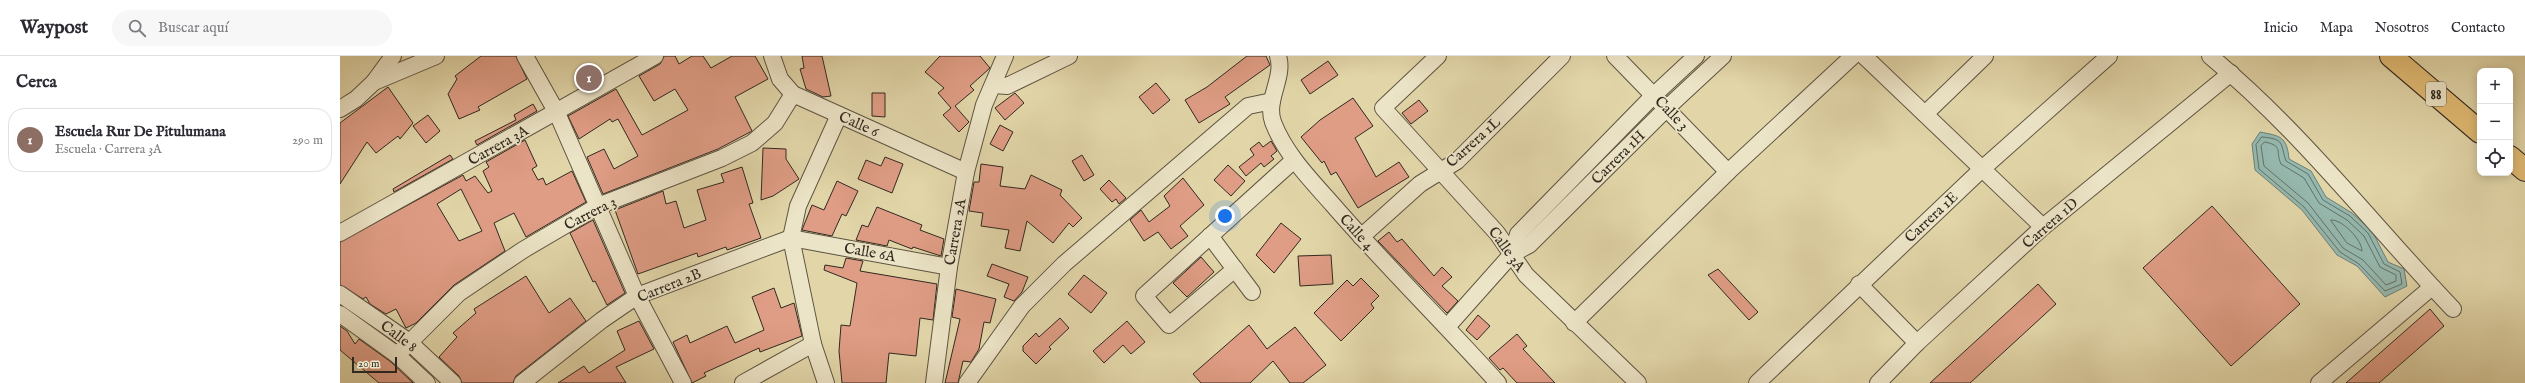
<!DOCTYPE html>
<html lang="es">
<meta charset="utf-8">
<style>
:root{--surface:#fff;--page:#f7f7f7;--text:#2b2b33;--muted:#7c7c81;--line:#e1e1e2;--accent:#8f2418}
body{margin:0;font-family:"IM FELL English",serif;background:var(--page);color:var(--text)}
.controls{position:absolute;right:12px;top:12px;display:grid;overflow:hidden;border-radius:8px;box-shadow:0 2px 10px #0003}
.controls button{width:36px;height:36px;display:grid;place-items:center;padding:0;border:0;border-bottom:1px solid var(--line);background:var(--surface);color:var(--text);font:20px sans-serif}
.scale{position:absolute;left:12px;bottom:10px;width:45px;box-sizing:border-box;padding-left:4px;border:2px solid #312920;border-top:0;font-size:11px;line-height:14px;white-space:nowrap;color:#312920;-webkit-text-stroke:3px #ece4c7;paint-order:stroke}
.you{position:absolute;left:885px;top:160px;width:14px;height:14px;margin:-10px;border:3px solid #fff;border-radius:50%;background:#1a73e8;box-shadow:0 0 0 6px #1a73e833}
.badge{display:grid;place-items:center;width:26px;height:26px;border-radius:50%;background:var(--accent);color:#fff;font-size:13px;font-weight:700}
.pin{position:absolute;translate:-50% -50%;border:2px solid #fff;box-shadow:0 1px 4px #0006}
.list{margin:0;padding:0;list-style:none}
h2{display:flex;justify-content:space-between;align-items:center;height:52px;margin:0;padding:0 16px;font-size:17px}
h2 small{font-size:13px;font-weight:400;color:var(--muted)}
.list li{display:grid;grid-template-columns:26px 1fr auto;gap:12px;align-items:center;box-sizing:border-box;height:64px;margin:0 8px 8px;padding:0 8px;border:1px solid var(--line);border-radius:16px}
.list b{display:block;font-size:15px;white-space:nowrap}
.list p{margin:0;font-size:13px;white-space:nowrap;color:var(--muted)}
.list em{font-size:13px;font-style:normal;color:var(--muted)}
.icon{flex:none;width:22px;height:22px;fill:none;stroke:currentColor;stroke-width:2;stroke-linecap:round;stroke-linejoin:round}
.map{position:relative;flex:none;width:2185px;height:327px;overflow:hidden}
header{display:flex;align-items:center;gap:24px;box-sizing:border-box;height:56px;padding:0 20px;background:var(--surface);border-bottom:1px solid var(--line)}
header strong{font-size:19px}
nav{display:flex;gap:22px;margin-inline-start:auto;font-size:14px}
.search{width:280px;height:36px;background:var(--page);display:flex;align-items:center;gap:10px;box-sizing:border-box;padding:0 14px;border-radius:22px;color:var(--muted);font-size:15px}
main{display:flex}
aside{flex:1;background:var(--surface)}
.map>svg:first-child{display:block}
.water{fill:#95b8ae;stroke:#6d7f75}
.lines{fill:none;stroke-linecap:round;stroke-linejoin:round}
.shore{stroke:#637067;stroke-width:1}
.building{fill:#df9d85;stroke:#312920;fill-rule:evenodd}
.street-casing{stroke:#5d5442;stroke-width:18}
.highway-casing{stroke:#312920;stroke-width:24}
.street{stroke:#ece4c7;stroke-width:16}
.highway{stroke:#e1bb74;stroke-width:22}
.labels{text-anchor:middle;stroke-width:3.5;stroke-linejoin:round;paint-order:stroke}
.shield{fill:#ece4c7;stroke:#696152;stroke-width:1}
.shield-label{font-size:14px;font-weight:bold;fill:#312920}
.street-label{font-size:15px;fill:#312920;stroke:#ece4c7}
</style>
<header>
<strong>Waypost</strong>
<div class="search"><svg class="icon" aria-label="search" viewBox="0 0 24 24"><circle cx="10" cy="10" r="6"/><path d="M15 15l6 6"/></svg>Buscar aquí</div>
<nav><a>Inicio</a><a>Mapa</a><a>Nosotros</a><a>Contacto</a></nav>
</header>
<main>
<aside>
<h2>Cerca<small></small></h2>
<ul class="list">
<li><span class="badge" style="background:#8d6e63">1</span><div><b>Escuela Rur De Pitulumana</b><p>Escuela · Carrera 3A</p></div><em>290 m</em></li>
</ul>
</aside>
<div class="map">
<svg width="2185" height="327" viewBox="0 0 2185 327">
<rect width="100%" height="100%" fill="#e2d6a9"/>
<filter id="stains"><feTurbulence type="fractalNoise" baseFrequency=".005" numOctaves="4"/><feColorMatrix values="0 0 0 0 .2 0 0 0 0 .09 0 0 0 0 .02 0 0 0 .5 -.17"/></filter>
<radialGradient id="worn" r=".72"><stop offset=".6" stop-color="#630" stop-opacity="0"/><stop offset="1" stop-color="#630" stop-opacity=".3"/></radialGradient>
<path class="water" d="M1920,76C1940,80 1947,80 1949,103L1971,115L1986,141L2012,157L2032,175L2048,206L2064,213L2067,230L2045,241L2017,210L1997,199L1962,154L1915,114L1912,88Z"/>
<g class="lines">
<g class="shore">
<path d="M1922,81C1945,83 1940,87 1946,105L1968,118L1983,144L2010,160L2028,177L2044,208L2060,216L2062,228L2045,235L2019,208L2000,196L1964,151L1919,113L1916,89Z"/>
<path d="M1925,86C1944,90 1935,95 1941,108L1964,122L1979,147L2007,164L2024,180L2040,211L2056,219V225L2046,229L2023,204L2003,192L1968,147L1924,110L1921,90Z"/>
<path d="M1991,164C2002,163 2022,184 2022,195L2007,187Z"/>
</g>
</g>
<g class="building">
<polygon points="141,0 176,0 187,23 138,51 140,54 119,63 108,38 117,23 115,20"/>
<polygon points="324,0 335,0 339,8 352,0 363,0 371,12 392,0 415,0 428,23 395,41 412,75 378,93 263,138 247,101 264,93 274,113 298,100 278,63 272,66 270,63 239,83 228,60 276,33 302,79 348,54 335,33 314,45 299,20 320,8"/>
<polygon points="462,0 482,0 491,40 483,41 466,33 460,13 464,12"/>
<polygon points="600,0 640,0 650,12 630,30 634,34 615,50 629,66 619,76 603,59 611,52 598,37 604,32 585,16"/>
<polygon points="907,0 926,0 930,9 885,41 890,48 859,67 845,44 867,31"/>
<polygon points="988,5 998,19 970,38 961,24"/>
<polygon points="816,27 830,44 813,58 799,41"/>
<polygon points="48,31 73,67 60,83 58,80 36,97 27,86 0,128 0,67"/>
<polygon points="532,37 545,37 545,61 532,60"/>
<polygon points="675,37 684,47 665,64 655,52"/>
<polygon points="1013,42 1033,70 1015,82 1036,121 1059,106 1069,121 1018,152 996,116 991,119 984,105 982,107 961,81 980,64"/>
<polygon points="1079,44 1088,55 1071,68 1062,57"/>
<polygon points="193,48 197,55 137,89 135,85 176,64 174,59"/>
<polygon points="88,59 100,75 86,87 73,70"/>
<polygon points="660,69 673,76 663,95 650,88"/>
<path d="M185,84L197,110L192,113L198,124L203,122L206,129L232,115L246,146L186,181L174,157L154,167L165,195L114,229L76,267L66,272L56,253L46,258L30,248L26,241L23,243L0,229V186L123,119L126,125L135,120L148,137L152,135L143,115L149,111L146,106ZM121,133L142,175L119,185L97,148Z"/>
<polygon points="931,85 937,95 931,100 934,103 924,111 921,107 906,120 899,111 914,99 910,93 919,86 923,91"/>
<polygon points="423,92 446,93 446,103 459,123 433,140 421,144"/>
<polygon points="110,99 113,103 54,136 53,133"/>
<polygon points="742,99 754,119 744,125 732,105"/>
<polygon points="545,101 563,108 552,137 518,123 526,104 541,110"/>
<polygon points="641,108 663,111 660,130 685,133 691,119 722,134 720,139 742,162 733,171 729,167 713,187 687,165 680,195 665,192 669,174 641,170 643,157 629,155 634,126 639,126"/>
<polygon points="888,109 905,125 891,140 874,124"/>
<polygon points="402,111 413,147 409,148 421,182 387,194 386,191 358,201 357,197 298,218 275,154 323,135 326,148 336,145 344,172 366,164 357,134 384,126 381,118"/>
<polygon points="843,122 864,149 840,170 848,180 831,193 818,176 804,185 790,164 801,154 809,166 830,150 824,140"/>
<polygon points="769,124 786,142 779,148 776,143 772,146 760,133"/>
<polygon points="497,125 518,135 506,160 502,158 492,180 462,174 472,149 484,154"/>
<polygon points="1872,150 1960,248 1891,310 1803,212"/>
<polygon points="537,151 582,169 580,174 604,183 601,200 573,191 572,193 549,184 547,190 516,184 522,169 528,171"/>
<polygon points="253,164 285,237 267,249 255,225 253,226 230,177"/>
<polygon points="941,167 961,183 934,217 916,199"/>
<polygon points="1049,176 1057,186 1062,183 1094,220 1102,211 1112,221 1102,230 1118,245 1107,257 1038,185"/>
<polygon points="991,199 993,228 960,230 958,200"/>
<polygon points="861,201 874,216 847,241 833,227"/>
<polygon points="506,202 523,205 520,215 597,228 593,264 580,262 576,300 549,297 546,327 502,327 499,295 501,269 510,270 517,227 484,214 485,209 503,212"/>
<polygon points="652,208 688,221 682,236 674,245 664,241 669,228 647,220"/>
<polygon points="1378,213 1418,256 1409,264 1368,219"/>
<polygon points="744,219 767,237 751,257 728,238"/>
<polygon points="186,220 209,257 230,242 246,265 176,320 173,327 122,327 119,320 99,301 117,281 113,277 136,257 134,253"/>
<polygon points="1021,222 1039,240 1031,248 1034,252 1001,285 974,257 1007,224 1013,230"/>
<polygon points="1698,228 1716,248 1630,327 1590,327"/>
<polygon points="434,232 441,252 454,247 462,280 420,296 419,292 364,317 366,320 352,327 333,286 347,279 350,287 387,270 395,287 424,274 412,241"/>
<polygon points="616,233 656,243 650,267 644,266 639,293 631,306 623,305 618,327 605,327 620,263 612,261"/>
<polygon points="2090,253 2104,270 2039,327 2006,327"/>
<polygon points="1138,259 1150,270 1137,284 1126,274"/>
<polygon points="720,262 729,272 709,291 711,293 696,308 683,295 683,290 696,277 699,281"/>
<polygon points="299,265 314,293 276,311 286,327 218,327 244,310 249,317 285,294 277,275"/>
<polygon points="787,265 805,286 791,298 783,289 764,307 753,295"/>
<polygon points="909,269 927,293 955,271 986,309 963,327 950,327 933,305 910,327 861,327 853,318"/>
<polygon points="0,270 7,275 15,288 19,283 51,306 73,327 39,327 0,294"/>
<polygon points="1177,278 1187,290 1183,293 1215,327 1177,327 1163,312 1160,314 1149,302"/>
</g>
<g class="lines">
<g class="street-casing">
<g id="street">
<polyline points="185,0 217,57 297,240 343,327"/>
<polyline points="432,0 440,23 453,38 626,116"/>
<path d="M938,0C945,21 925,44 933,66C945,98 971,124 993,149C1046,210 1104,267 1158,327"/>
<polyline points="1098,0 1043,52 1157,177 1186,219 1298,327"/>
<polyline points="1275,0 1388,116"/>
<polyline points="1524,0 1703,171"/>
<path d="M1870,0C1961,75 2032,168 2113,253"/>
<polyline points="34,26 53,0"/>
<polyline points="654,29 667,30 729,0"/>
<polyline points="0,53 16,43 34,26 96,0"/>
<polyline points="1585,58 1645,0"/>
<polyline points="0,177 315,0"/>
<polyline points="870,180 912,236"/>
<polyline points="1021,181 1080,128 1117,105 1222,0"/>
<polyline points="451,182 609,211"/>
<polyline points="1172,198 1178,178 1314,39 1356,0"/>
<polyline points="895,213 829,269 804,240 954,104"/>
<polyline points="1519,228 1577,287"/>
<polyline points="0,238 68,285 113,327"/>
<polyline points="0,258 57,299 87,327"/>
<polyline points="1234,267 1388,116 1513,0"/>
<polyline points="1107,271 1172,198 1189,189 1327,52 1383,0"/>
<polyline points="57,299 119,237 183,194 258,150 382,102 412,87 435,67 453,38"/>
<polyline points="182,327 262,264 297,240 451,182"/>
<polyline points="403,327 473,288"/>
<polyline points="486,327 473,288 451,182 458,150 499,59"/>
<polyline points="594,327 609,211 626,116 644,49 665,0"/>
<polyline points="627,327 682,250 724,208 908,50 932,45"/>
<polyline points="1417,327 1642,113 1769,0"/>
<polyline points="1538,327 1577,287 1703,171 1891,17"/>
<polyline points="1979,327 2092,231"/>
</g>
</g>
<g class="highway-casing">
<g id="highway">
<polyline points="2051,0 2140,76"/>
<polyline points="2170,101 2185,114"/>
</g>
</g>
<use href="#street" class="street"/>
<use href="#highway" class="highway"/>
</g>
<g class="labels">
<rect class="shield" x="2086" y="26" width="20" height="24" rx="3"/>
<g class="shield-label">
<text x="2096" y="43">88</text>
</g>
<g class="street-label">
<text transform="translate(1332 57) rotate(46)" y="5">Calle 3</text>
<text transform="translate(519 68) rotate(24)" y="5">Calle 6</text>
<text transform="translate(1133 86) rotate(-42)" y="5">Carrera 1L</text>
<text transform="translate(158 89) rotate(-29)" y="5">Carrera 3A</text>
<text transform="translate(1278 101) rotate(-45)" y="5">Carrera 1H</text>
<text transform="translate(250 157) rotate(-27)" y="5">Carrera 3</text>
<text transform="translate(1591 161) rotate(-43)" y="5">Carrera 1E</text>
<text transform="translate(1710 167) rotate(-41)" y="5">Carrera 1D</text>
<text transform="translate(615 176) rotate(-80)" y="5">Carrera 2A</text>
<text transform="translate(1017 176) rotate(48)" y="5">Calle 4</text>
<text transform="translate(1167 193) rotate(54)" y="5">Calle 3A</text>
<text transform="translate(530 196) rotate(10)" y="5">Calle 6A</text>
<text transform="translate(329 229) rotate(-22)" y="5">Carrera 2B</text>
<text transform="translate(59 280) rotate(37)" y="5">Calle 8</text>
</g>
</g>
<rect width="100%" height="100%" filter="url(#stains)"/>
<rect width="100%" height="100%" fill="url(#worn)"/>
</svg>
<div class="controls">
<button>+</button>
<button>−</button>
<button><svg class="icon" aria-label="locate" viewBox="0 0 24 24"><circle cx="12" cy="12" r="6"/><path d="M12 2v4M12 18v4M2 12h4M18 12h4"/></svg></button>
</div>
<div class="scale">20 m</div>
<div class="you"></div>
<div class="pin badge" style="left:249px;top:22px;background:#8d6e63">1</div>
</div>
</main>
